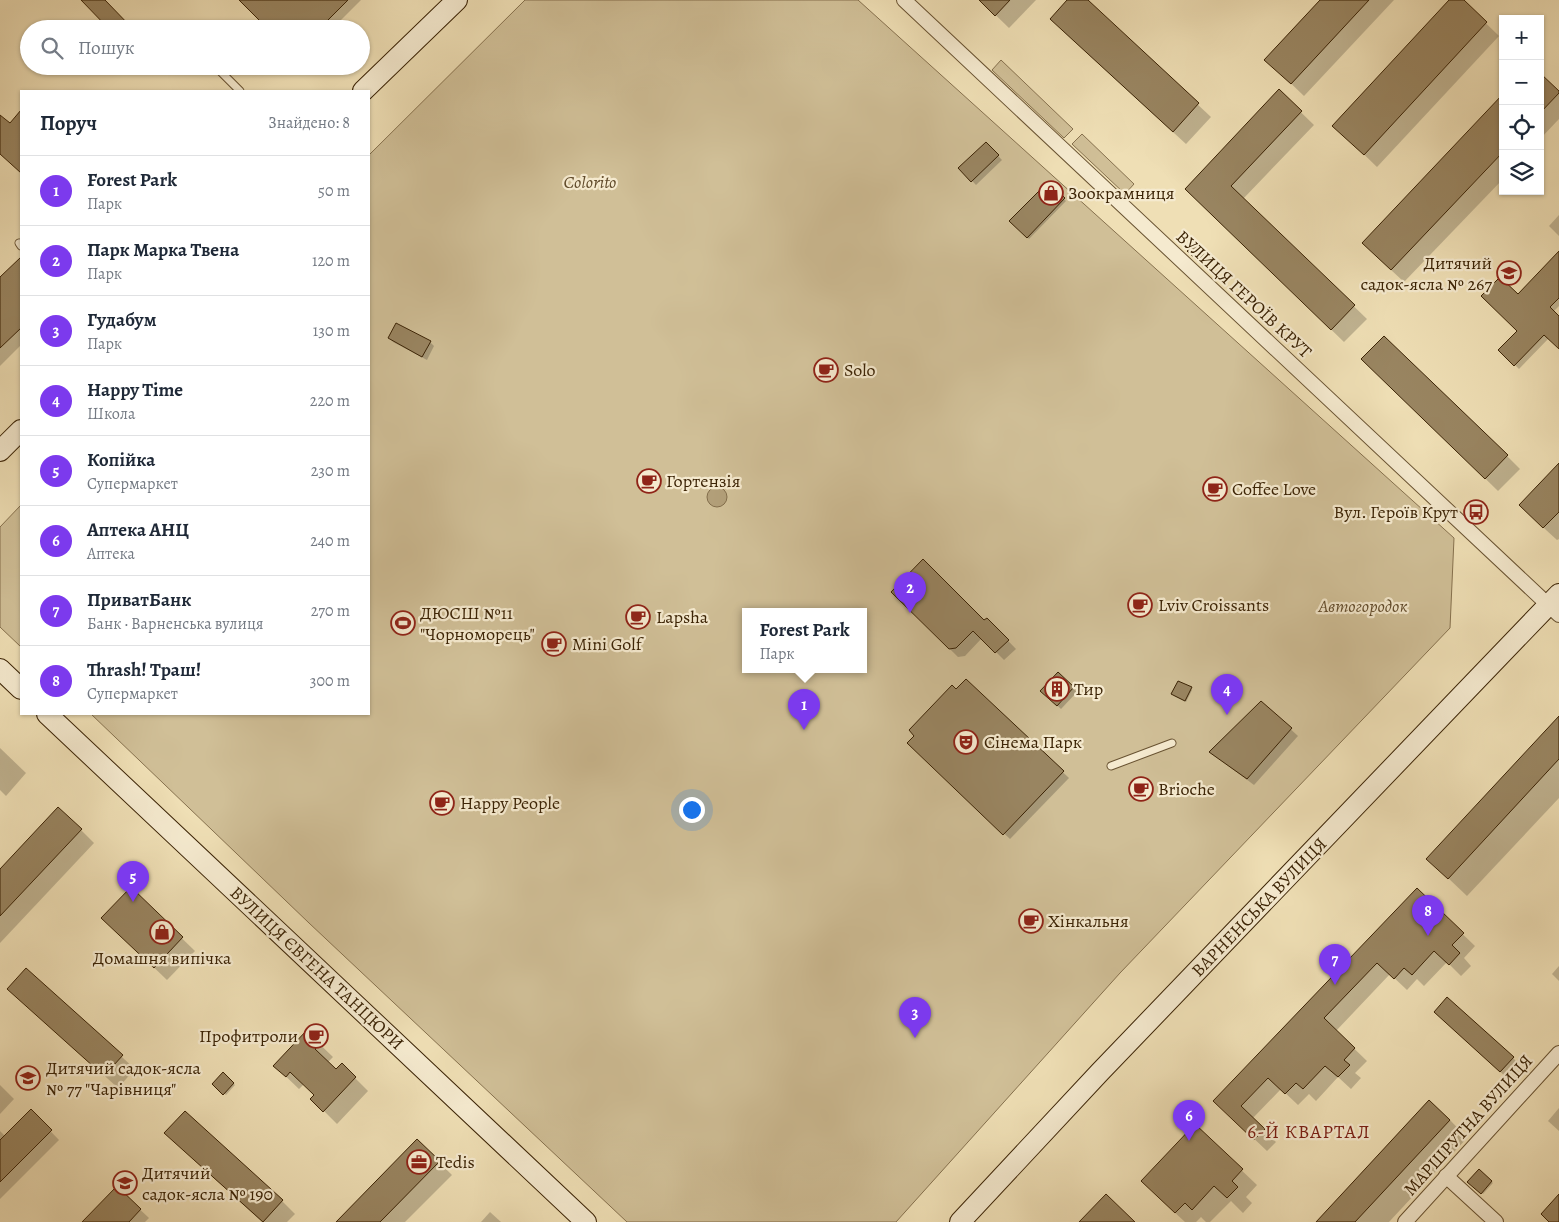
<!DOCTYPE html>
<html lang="uk">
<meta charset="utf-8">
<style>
:root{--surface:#fff;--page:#f2f2f3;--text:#1f2937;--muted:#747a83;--line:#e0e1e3;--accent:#7c3aed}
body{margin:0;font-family:Alegreya,serif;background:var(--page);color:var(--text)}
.controls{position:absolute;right:15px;top:15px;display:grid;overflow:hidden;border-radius:0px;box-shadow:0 1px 4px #0004}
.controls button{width:45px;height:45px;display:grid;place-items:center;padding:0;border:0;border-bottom:1px solid var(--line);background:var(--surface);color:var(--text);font:25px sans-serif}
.you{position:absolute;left:691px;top:809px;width:18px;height:18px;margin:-12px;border:4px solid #fff;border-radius:50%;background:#1a73e8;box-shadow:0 0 0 8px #1a73e833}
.badge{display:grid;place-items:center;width:32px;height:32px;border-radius:50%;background:var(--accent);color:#fff;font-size:16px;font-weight:700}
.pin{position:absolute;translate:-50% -41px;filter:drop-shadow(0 1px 2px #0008)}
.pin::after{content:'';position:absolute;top:26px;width:18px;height:15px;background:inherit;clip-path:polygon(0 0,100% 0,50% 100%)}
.popup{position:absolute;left:742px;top:608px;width:125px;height:65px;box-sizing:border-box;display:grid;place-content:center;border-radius:0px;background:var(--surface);filter:drop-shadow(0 1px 4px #0005);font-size:16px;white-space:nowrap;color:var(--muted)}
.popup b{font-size:19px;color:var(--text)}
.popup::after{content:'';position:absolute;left:50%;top:100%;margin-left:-10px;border:10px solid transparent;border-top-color:var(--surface)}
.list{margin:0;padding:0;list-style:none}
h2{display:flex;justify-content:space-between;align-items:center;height:65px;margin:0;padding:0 20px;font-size:21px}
h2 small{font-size:16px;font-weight:400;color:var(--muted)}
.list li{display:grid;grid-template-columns:32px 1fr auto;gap:15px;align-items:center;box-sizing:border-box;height:70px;padding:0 20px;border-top:1px solid var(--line)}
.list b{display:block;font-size:19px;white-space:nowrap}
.list p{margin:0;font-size:16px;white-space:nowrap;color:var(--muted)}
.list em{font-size:16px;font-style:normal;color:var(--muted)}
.icon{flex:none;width:28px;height:28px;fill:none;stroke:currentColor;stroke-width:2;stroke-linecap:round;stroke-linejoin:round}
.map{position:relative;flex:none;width:1559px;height:1222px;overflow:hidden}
.search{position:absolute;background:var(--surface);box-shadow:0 1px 4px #0004;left:20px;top:20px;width:350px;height:55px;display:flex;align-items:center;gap:12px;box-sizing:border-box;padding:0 18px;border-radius:28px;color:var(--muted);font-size:19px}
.panel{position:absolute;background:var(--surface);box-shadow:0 1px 4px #0004;left:20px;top:90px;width:350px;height:625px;border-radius:0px}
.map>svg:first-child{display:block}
.green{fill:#d0bf97;stroke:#86714e;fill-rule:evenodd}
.water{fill:#b29f79;stroke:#826d4b}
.shadow{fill:#0003}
.building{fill:#998561;stroke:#3b2305}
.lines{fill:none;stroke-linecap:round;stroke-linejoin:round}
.lane-casing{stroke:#685231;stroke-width:9}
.street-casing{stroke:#685231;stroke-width:16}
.secondary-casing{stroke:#3b2305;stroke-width:22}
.lane{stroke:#f5eacf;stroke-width:7}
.street{stroke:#f5eacf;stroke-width:14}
.secondary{stroke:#f5eacf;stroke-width:20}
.labels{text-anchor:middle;stroke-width:4.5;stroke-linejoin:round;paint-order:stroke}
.park-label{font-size:18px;font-style:italic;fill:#604a2a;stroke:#f5eacf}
.poi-label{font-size:18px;fill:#3b2305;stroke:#f5eacf;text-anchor:start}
.street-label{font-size:18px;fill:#3b2305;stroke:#f5eacf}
.neighbourhood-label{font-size:19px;letter-spacing:1px;fill:#7a1f14;stroke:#f5eacf}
</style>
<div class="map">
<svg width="1559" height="1222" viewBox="0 0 1559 1222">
<rect width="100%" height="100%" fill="#efdfb5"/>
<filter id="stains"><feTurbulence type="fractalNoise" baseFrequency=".004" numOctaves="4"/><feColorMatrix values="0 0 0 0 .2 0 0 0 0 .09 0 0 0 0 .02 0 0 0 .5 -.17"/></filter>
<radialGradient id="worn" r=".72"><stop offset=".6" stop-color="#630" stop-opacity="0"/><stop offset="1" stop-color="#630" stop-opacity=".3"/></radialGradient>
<g class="green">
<path d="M525,0H858L1454,538L1450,628L1120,973L896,1222H627L309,923L91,714H369V155ZM745,611H863V669H745Z"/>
<polygon points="1001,60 1073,129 1064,138 992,70"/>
<polygon points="1082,134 1134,184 1125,194 1072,144"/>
<polygon points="21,505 21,647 0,627 0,527"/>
</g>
<circle class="water" cx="717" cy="497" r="10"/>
<g class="shadow">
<polygon points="250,0 361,0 332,29 269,29"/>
<polygon points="980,0 1036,0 1009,28"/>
<polygon points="1069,0 1086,0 1211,117 1186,144 1064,32"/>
<polygon points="1322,0 1394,0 1304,96 1279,72"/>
<polygon points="1450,0 1462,0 1499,36 1377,167 1347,138"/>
<polygon points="306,66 316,66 311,71"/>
<polygon points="1540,75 1559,92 1559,119 1540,139"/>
<polygon points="1279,91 1314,125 1243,199 1367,319 1344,342 1199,202"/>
<polygon points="1503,96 1503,179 1404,282 1376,256"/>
<polygon points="21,112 21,172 0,153 0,116 10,125"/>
<polygon points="986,143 1002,160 976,185 960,168"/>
<polygon points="1048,184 1066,201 1029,239 1011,221"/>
<polygon points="1559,215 1559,236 1549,226"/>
<polygon points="1196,243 1214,260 1206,268 1189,251"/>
<polygon points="1559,253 1559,306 1553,312 1559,318 1559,347 1549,338 1519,369 1500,350 1519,331 1518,296"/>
<polygon points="19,261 21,263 21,345 0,366 0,279"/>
<polygon points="389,338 430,342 434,346 427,360 393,342"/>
<polygon points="1376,372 1507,456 1520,469 1498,491"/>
<polygon points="1559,465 1559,539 1557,540 1533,518"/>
<polygon points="892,592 984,622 987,619 1016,649 1004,660 982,638 965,656 958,657"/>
<polygon points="1058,674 1077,692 1061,709 1042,691"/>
<polygon points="966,681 1069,778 1010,839 909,743"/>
<polygon points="1191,689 1192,690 1186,702 1174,696"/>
<polygon points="1261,702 1298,736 1254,785 1210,752"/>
<polygon points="1559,718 1559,798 1467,896 1447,877"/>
<polygon points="0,748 26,773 6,796 0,790"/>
<polygon points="81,830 94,843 0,943 0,871"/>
<polygon points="131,889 195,951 167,980 116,931"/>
<polygon points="1417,890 1475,946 1464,958 1471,966 1461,976 1447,962 1424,986 1417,979 1407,990 1390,974 1336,1031 1367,1061 1355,1073 1361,1078 1351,1089 1338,1077 1316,1101 1309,1094 1298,1105 1281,1089 1252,1119 1276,1142 1267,1151 1227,1113"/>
<polygon points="1559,966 1559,981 1552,974"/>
<polygon points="26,969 135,1069 118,1088 22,1001"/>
<polygon points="1442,1018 1513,1058 1519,1064 1507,1078"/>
<polygon points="307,1032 333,1057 328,1062 336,1071 342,1065 368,1091 337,1124 312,1099 315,1095 304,1084 299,1089 275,1066"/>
<polygon points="223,1074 235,1085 226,1095 214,1084"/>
<polygon points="0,1085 14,1099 0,1114"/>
<polygon points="1559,1108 1559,1131 1548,1121"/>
<polygon points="31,1111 59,1140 0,1199 0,1131 5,1136"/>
<polygon points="1450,1120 1467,1138 1389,1222 1317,1222"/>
<polygon points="1195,1126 1257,1185 1246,1197 1252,1203 1243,1213 1231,1201 1210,1222 1206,1222 1201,1217 1196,1222 1185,1222 1158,1197"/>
<polygon points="417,1141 452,1175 405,1222 337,1222"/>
<polygon points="179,1146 282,1201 295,1214 287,1222 262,1222"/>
<polygon points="1479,1171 1493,1183 1483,1194 1469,1182"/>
<polygon points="117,1188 149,1218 145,1222 84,1222"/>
<polygon points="490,1212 501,1222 481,1222"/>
</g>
<g class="building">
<polygon points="81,0 105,0 133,29 109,29"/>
<polygon points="239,0 348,0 319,29 268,29"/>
<polygon points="979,0 1010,0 995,16"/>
<polygon points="1067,0 1088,0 1199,103 1173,132 1050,19"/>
<polygon points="1320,0 1369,0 1291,84 1264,60"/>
<polygon points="1449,0 1464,0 1487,22 1364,155 1332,126"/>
<polygon points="1540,73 1559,91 1559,93 1540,113"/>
<polygon points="1279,89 1302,111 1231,186 1355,305 1331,330 1185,189"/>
<polygon points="1503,94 1503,152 1391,270 1362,243"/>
<polygon points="21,110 21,173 0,154 0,115 10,123"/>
<polygon points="986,142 999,155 971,182 958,168"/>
<polygon points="1048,182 1065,198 1027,238 1009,221"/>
<polygon points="1196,242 1213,258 1204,267 1187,251"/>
<polygon points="1559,251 1559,298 1550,307 1559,316 1559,349 1544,335 1514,366 1498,350 1517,331 1481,296 1500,277 1518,294"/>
<polygon points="21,257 21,328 0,348 0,277"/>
<polygon points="396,323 431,341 422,357 388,338"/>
<polygon points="1384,336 1508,455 1485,479 1361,359"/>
<polygon points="1559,463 1559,512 1543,528 1519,505"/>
<polygon points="923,559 984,620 987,618 1009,640 995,653 973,631 956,648 949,649 891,592"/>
<polygon points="1058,672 1074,687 1057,706 1040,691"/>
<polygon points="966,679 1064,771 1003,835 907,743 914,736 909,730 952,685 956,689"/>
<polygon points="1178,681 1192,687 1185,701 1171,694"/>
<polygon points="1261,701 1292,728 1247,779 1209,752"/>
<polygon points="1559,716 1559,759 1448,879 1426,859"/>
<polygon points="58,807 82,829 0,916 0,869"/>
<polygon points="131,887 183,937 154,968 101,918"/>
<polygon points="1417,888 1464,933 1452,945 1460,953 1449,965 1434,951 1412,975 1404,968 1394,979 1377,963 1324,1018 1355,1048 1344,1060 1350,1065 1338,1077 1325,1066 1303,1089 1296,1083 1285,1094 1268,1078 1241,1106 1265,1129 1254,1140 1213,1101"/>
<polygon points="26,968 123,1055 104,1076 7,989"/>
<polygon points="1447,997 1514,1057 1500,1072 1434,1012"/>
<polygon points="307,1030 321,1043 315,1049 336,1069 342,1063 356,1077 323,1112 310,1099 314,1095 290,1072 286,1077 273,1066"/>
<polygon points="223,1072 234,1083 223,1095 212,1084"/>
<polygon points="1429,1100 1450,1120 1355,1222 1316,1222"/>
<polygon points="31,1109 52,1130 0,1182 0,1140"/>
<polygon points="185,1111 283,1200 263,1222 164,1133"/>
<polygon points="1195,1124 1243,1169 1232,1181 1238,1187 1227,1198 1214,1186 1192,1210 1185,1203 1175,1213 1141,1181"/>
<polygon points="417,1139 440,1161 380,1222 336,1222"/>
<polygon points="1479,1169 1492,1181 1481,1194 1467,1182"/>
<polygon points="117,1186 141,1209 129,1222 82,1222"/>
<polygon points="1106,1194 1135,1222 1079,1222"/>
<polygon points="1559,1194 1559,1222 1549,1222 1541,1214"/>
</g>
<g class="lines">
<g class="lane-casing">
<g id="lane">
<polyline points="215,66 240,91"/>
<polyline points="19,243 21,246"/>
<polyline points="1111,766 1172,743"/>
</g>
</g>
<g class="street-casing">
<g id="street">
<polyline points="904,0 1559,615"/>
<polyline points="1446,1176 1496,1222"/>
<polyline points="1405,1222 1559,1053"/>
</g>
</g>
<g class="secondary-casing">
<g id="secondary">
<polyline points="363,91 457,0"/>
<polyline points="0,451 21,430"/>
<polyline points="0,669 21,689"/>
<polyline points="47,714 586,1222"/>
<polyline points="960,1222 1100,1072 1559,594"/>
</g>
</g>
<use href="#lane" class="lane"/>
<use href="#street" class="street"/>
<use href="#secondary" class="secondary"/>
</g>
<defs>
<g id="shop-ring" transform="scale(1.25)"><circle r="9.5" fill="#f5eacf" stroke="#8f2418" stroke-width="1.5"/><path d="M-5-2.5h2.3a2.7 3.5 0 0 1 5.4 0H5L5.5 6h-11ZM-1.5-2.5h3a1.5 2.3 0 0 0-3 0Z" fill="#8f2418"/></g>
<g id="school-ring" transform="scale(1.25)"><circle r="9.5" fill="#f5eacf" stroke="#8f2418" stroke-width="1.5"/><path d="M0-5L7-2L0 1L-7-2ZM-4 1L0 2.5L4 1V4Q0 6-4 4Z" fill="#8f2418"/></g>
<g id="cafe-ring" transform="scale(1.25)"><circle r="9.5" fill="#f5eacf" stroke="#8f2418" stroke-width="1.5"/><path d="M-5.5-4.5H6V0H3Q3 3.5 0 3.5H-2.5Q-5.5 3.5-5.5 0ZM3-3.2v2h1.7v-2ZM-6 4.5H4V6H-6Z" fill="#8f2418"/></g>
<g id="bus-ring" transform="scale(1.25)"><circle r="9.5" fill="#f5eacf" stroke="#8f2418" stroke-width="1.5"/><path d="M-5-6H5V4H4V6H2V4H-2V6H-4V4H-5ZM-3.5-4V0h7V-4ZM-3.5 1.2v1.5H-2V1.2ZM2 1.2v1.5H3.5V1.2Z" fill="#8f2418"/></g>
<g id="stadium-ring" transform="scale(1.25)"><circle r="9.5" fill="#f5eacf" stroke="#8f2418" stroke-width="1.5"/><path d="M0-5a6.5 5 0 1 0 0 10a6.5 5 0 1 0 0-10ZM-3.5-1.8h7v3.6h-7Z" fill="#8f2418"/></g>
<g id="building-ring" transform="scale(1.25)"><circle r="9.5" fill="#f5eacf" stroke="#8f2418" stroke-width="1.5"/><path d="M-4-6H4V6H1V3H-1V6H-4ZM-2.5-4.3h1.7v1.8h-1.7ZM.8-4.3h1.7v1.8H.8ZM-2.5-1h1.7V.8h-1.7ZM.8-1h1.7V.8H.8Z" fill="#8f2418"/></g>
<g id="theatre-ring" transform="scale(1.25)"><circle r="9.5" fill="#f5eacf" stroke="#8f2418" stroke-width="1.5"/><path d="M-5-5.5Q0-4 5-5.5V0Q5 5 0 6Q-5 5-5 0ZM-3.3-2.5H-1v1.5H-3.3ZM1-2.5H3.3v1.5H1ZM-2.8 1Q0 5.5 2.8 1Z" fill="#8f2418"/></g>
<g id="office-ring" transform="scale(1.25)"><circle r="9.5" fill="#f5eacf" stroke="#8f2418" stroke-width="1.5"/><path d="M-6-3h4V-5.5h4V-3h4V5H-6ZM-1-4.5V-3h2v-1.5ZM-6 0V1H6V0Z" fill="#8f2418"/></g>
</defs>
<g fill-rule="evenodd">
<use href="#shop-ring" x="1051" y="193"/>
<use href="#school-ring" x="1509" y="273"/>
<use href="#cafe-ring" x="826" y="370"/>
<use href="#cafe-ring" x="649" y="481"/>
<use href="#cafe-ring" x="1215" y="489"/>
<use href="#bus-ring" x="1476" y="512"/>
<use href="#cafe-ring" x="1140" y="605"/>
<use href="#cafe-ring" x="638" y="617"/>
<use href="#stadium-ring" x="403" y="623"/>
<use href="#cafe-ring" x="554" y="644"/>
<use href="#building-ring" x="1057" y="689"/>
<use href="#theatre-ring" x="966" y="742"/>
<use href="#cafe-ring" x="1141" y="789"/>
<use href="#cafe-ring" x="442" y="803"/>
<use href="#cafe-ring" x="1031" y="921"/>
<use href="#shop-ring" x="162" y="932"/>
<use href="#cafe-ring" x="316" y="1036"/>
<use href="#school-ring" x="28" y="1078"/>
<use href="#office-ring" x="419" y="1162"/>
<use href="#school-ring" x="125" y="1183"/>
</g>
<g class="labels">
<g class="park-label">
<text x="590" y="188">Colorito</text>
<text x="1363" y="612">Автогородок</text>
</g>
<g class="poi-label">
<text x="1068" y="199">Зоокрамниця</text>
<text x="1492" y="269" text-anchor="end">Дитячий<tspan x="1492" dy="21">садок-ясла № 267</tspan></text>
<text x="844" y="376">Solo</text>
<text x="666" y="487">Гортензія</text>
<text x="1232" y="495">Coffee Love</text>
<text x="1458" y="518" text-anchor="end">Вул. Героїв Крут</text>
<text x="1158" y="611">Lviv Croissants</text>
<text x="420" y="619">ДЮСШ №11<tspan x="420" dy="21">"Чорноморець"</tspan></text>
<text x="656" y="623">Lapsha</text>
<text x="572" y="650">Mini Golf</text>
<text x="1074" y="695">Тир</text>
<text x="984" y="748">Сінема Парк</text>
<text x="1158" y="795">Brioche</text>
<text x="460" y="809">Happy People</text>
<text x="1048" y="927">Хінкальня</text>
<text x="162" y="964" text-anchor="middle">Домашня випічка</text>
<text x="298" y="1042" text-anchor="end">Профитроли</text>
<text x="46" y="1074">Дитячий садок-ясла<tspan x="46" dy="21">№ 77 "Чарівниця"</tspan></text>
<text x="436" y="1168">Tedis</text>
<text x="142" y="1179">Дитячий<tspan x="142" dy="21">садок-ясла № 190</tspan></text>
</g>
<g class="street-label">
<text transform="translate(1244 294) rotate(43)" y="6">ВУЛИЦЯ ГЕРОЇВ КРУТ</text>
<text transform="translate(1259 907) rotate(-46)" y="6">ВАРНЕНСЬКА ВУЛИЦЯ</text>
<text transform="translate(317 968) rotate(43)" y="6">ВУЛИЦЯ ЄВГЕНА ТАНЦЮРИ</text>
<text transform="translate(1468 1125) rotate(-48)" y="6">МАРШРУТНА ВУЛИЦЯ</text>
</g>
<g class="neighbourhood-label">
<text x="1309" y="1138">6-Й КВАРТАЛ</text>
</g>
</g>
<rect width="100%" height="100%" filter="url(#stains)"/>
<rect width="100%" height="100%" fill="url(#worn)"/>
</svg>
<div class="controls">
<button>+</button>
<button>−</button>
<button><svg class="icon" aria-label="locate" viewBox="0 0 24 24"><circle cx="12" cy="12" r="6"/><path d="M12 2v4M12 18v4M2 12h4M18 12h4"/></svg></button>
<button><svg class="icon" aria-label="layers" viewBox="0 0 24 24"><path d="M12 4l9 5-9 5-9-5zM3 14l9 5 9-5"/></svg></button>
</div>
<div class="you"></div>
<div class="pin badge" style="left:804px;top:730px">1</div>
<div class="popup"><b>Forest Park</b>Парк</div>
<div class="pin badge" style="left:910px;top:613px">2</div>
<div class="pin badge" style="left:915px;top:1038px">3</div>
<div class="pin badge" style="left:1227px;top:715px">4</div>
<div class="pin badge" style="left:133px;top:902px">5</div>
<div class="pin badge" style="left:1189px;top:1141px">6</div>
<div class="pin badge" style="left:1335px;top:985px">7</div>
<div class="pin badge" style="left:1428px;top:936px">8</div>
<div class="search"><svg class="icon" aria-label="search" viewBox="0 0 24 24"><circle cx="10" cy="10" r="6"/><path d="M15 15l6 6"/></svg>Пошук</div>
<section class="panel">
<h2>Поруч<small>Знайдено: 8</small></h2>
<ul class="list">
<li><span class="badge">1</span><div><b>Forest Park</b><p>Парк</p></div><em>50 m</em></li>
<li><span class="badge">2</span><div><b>Парк Марка Твена</b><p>Парк</p></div><em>120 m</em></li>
<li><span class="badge">3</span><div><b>Гудабум</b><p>Парк</p></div><em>130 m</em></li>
<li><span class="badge">4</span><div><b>Happy Time</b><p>Школа</p></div><em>220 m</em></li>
<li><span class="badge">5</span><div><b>Копійка</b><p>Супермаркет</p></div><em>230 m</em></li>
<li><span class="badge">6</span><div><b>Аптека АНЦ</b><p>Аптека</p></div><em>240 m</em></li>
<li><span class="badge">7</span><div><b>ПриватБанк</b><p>Банк · Варненська вулиця</p></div><em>270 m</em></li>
<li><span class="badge">8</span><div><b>Thrash! Траш!</b><p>Супермаркет</p></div><em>300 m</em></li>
</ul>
</section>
</div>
